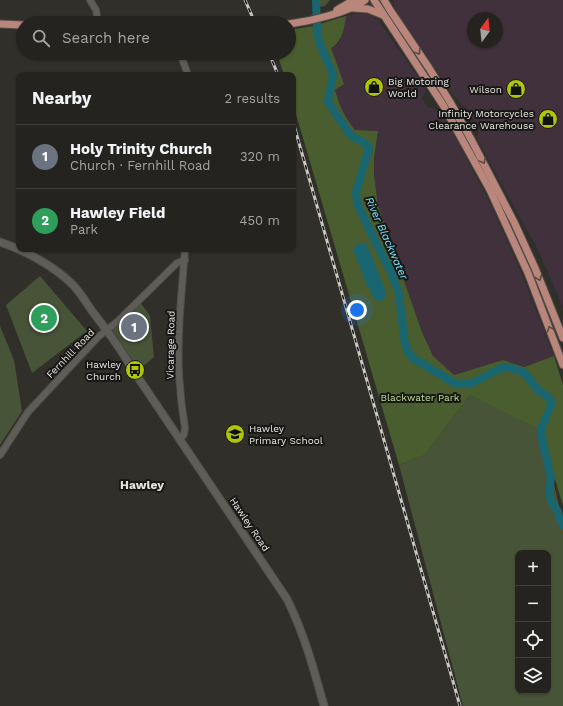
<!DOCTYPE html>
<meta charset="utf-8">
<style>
:root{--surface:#24231f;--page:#302f2c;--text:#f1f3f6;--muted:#a3a4a4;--line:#41403d;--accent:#aec508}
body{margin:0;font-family:"Work Sans",sans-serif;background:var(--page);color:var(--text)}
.controls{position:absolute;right:12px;bottom:12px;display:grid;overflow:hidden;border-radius:8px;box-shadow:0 1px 3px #0004}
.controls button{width:36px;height:36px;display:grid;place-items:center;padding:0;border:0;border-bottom:1px solid var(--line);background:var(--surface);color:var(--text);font:20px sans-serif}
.compass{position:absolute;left:467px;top:12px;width:36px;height:36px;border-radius:50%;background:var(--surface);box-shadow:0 1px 3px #0004;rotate:15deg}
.you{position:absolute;left:357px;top:310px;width:14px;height:14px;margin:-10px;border:3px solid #fff;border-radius:50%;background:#1a73e8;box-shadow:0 0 0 6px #1a73e833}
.badge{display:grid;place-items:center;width:26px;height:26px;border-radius:50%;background:var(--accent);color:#fff;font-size:13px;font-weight:700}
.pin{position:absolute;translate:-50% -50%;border:2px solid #fff;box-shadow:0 1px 4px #0006}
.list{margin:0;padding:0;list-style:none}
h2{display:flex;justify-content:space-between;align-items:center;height:52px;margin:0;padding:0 16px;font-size:17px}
h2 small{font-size:13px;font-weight:400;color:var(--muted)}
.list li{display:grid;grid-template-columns:26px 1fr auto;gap:12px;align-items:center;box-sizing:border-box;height:64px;padding:0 16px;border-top:1px solid var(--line)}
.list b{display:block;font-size:15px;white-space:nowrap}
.list p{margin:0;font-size:13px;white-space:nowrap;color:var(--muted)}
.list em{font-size:13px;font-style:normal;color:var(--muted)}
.icon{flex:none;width:22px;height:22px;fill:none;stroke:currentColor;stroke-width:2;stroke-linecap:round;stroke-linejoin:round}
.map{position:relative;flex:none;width:563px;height:706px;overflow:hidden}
.search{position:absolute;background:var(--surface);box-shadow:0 1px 3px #0004;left:16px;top:16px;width:280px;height:44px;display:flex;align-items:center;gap:10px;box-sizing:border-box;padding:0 14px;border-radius:22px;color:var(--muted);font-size:15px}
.panel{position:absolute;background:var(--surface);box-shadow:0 1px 3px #0004;left:16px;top:72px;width:280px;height:180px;border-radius:8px}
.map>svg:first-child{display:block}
.industrial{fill:#41313c;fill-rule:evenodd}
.green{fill:#485438;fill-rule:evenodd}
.forest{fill:#4a5d2f}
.water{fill:#196671}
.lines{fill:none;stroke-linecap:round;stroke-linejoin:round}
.river{stroke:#196671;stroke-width:8}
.tertiary-casing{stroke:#4e4d48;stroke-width:8}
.secondary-casing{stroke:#4e4d48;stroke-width:9}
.primary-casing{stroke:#4e4d48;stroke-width:9}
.tertiary{stroke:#5e5d57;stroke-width:6}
.secondary{stroke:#5e5d57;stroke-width:7}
.primary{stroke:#ba867c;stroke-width:7}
.rail-casing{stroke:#c9c9c4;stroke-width:3}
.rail{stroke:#181715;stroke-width:1.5;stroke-dasharray:4.5;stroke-linecap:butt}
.oneway{stroke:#614943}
.labels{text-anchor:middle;stroke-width:4;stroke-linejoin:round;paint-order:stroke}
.poi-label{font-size:10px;fill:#e7e7e3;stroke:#181715;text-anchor:end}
.street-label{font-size:10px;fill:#e7e7e3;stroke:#181715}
.park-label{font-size:10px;fill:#bedd93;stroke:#181715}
.water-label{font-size:11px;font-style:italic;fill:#78e4f6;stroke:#181715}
.quarter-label{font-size:12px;font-weight:bold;fill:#e4e2db;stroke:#181715}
</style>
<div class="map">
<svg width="563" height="706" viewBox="0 0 563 706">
<rect width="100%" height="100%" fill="#302f29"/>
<g class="industrial">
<path d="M394,0H563V307L536,246L479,143L477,136L479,130L468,111L453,95L397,13L394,7ZM473,18H497V42H473Z"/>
<polygon points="357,13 365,14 373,16 378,20 425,87 425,93 422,98 427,107 434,108 441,112 445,118 494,211 522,274 554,356 524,367 503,360 454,375 433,356 422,332 378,206 374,175 374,158 378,131 355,130 347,121 339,105 335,90 331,47 338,44 343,34 346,16"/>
</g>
<g class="green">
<polygon points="319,0 330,0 325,6 319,7"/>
<polygon points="40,276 87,331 32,373 6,305"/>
<polygon points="140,302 150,316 154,357 139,370 112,329"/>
<polygon points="0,326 14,360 22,411 0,445"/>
<path d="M470,395L541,428L563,523V706H463L399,465L425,455ZM518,553H548V691H518Z"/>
</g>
<path class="forest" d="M346,16C344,29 343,41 331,48L344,84L335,90C339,105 345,118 355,130L378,131L374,158V175L378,206L422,332L433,356L454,375L503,360L524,367L554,356L563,385V506L540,429L470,395L425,455L399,465L293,104V75H284L277,53H289V30L313,26Z"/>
<polygon class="water" points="362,243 367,245 386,292 384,300 379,301 374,299 369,288 366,288 367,285 353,250 357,244"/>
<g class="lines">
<polyline class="river" points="316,0 317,28 319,42 333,74 328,102 351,136 365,143 369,148 356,192 357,203 374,239 392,274 399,294 404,338 407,350 413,358 454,383 472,383 499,369 505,367 514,369 523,372 528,377 537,389 548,397 551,401 551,405 543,424 541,432 542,439 551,478 549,492 551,501 558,512 560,520 563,525"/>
<g class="tertiary-casing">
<g id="tertiary">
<polyline points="90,0 96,10 98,23"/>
<polyline points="180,53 188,75"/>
<path d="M180,440L184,434L185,428C182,410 180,392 179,374C177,332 182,290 185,249"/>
<polyline points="0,455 28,412 98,337 118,321 177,263 185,260"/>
</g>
</g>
<g class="secondary-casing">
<path id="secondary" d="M0,242C24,250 54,266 72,284C80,292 86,302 92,311C106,329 120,347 131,367L287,599C304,633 314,670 324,706"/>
</g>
<g class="primary-casing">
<g id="primary">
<polyline points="374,0 443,105 490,190 528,273 563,365"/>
<polyline points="384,0 390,10 429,68 450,102 472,141 514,222 535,268 563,338"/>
<polyline points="353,8 368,9 383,15"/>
<polyline points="337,10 354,0"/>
<polyline points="139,23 188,23"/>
<polyline points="0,24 23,25"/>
<path d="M289,24C312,21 346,13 365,0"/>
</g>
</g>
<use href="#tertiary" class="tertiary"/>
<use href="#secondary" class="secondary"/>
<use href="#primary" class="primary"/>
<g class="rail-casing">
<g id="rail">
<polyline points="245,0 255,23"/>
<polyline points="269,53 278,75"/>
<polyline points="293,122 460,706"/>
</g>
</g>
<use href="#rail" class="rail"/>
</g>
<defs><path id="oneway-chevron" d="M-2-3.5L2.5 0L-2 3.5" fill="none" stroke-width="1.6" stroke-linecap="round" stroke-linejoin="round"/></defs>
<g class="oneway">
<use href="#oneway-chevron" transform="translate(418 52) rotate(56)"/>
<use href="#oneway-chevron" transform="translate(483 161) rotate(62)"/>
<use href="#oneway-chevron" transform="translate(539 278) rotate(68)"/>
<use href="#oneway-chevron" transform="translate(550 329) rotate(-111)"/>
</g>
<defs>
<g id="shop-disc" transform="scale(1)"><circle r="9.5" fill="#aec508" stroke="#181715"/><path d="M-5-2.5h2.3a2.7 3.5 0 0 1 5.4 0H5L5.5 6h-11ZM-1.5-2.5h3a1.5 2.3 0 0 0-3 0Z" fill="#111"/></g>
<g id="bus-disc" transform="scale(1)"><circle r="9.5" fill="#aec508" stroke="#181715"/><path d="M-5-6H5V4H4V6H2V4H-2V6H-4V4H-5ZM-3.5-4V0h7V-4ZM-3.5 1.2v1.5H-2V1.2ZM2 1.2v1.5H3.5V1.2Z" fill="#111"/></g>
<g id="school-disc" transform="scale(1)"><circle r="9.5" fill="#aec508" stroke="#181715"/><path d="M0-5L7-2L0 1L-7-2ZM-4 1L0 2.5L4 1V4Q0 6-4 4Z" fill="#111"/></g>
</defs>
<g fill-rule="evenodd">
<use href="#shop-disc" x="374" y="87"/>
<use href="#shop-disc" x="516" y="89"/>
<use href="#shop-disc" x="548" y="119"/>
<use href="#bus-disc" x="135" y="370"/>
<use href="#school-disc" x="235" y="434"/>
</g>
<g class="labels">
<g class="poi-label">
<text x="388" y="85" text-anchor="start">Big Motoring<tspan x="388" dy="12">World</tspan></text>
<text x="502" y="93">Wilson</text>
<text x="534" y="117">Infinity Motorcycles<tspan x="534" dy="12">Clearance Warehouse</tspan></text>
<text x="121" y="368">Hawley<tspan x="121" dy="12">Church</tspan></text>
<text x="249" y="432" text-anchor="start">Hawley<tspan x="249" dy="12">Primary School</tspan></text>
</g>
<g class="street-label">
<text transform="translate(170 345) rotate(-89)" y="4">Vicarage Road</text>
<text transform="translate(70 353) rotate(-46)" y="4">Fernhill Road</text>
<text transform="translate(250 524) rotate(56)" y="4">Hawley Road</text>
</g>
<g class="park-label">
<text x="420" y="401">Blackwater Park</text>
</g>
<g class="water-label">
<text transform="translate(387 238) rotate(66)" y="4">River Blackwater</text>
</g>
<g class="quarter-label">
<text x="142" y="489">Hawley</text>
</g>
</g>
</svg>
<div class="controls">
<button>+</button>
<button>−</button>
<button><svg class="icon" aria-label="locate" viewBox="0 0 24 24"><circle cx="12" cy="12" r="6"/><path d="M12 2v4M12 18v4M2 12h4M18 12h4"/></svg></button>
<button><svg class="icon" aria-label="layers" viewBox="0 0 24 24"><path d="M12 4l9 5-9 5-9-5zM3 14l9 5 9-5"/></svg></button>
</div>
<svg class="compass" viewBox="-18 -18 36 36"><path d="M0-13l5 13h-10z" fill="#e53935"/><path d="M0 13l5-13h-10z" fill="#a3a4a4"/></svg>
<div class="you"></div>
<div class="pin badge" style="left:134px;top:327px;background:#6b7280">1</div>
<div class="pin badge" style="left:44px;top:318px;background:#2e9e5b">2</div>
<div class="search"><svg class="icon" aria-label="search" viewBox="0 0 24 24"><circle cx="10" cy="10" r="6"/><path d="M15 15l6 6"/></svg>Search here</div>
<section class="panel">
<h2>Nearby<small>2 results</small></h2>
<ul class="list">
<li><span class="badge" style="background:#6b7280">1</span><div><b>Holy Trinity Church</b><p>Church · Fernhill Road</p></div><em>320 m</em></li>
<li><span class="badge" style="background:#2e9e5b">2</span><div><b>Hawley Field</b><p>Park</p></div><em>450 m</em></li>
</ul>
</section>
</div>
